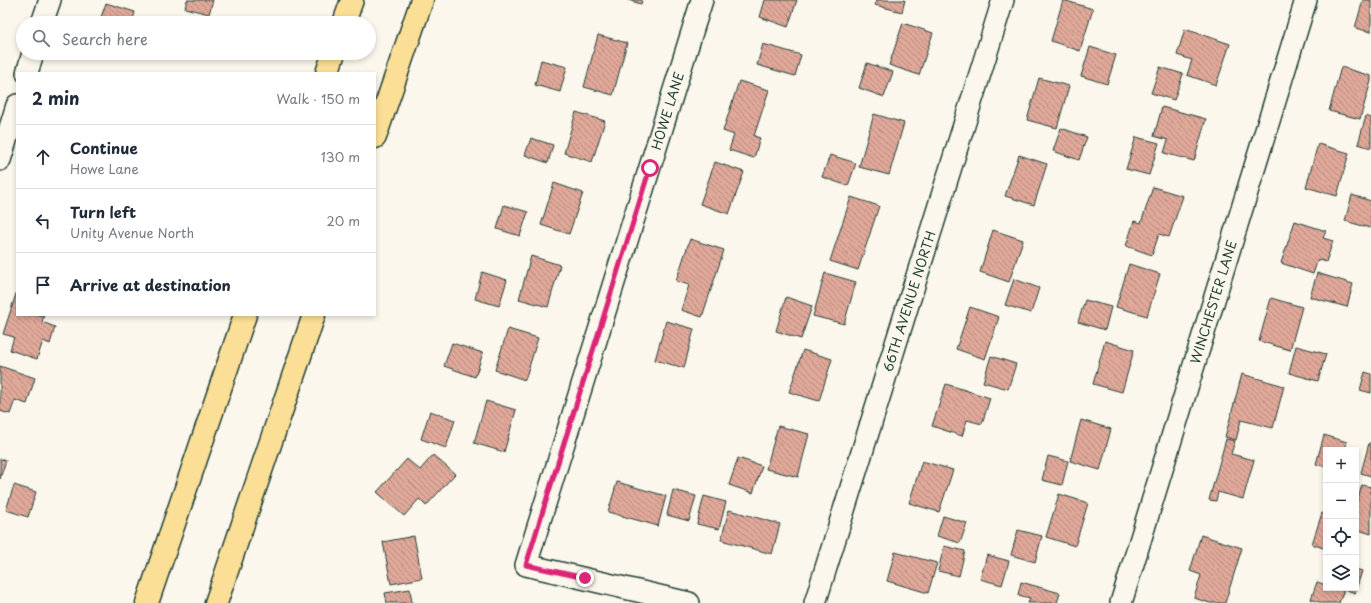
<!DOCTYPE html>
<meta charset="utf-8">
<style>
:root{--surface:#fff;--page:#f2f2f3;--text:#1f2937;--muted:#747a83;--line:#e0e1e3}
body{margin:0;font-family:"Playpen Sans",sans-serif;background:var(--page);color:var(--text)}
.controls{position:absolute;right:12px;bottom:12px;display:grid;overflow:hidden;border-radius:0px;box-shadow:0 2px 6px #0003}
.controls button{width:36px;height:36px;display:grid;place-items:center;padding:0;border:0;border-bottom:1px solid var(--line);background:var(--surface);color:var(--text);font:20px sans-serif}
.stop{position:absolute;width:12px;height:12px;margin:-9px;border:3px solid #db2777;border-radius:50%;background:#fff}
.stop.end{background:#db2777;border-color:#fff;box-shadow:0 1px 4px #0008}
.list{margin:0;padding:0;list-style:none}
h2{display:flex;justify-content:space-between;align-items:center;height:52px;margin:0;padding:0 16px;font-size:17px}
h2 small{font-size:13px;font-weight:400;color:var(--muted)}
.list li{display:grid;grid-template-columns:26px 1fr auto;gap:12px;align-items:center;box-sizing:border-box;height:64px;padding:0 16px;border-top:1px solid var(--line)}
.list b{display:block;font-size:15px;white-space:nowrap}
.list p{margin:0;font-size:13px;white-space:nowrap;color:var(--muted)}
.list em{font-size:13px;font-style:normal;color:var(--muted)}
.icon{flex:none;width:22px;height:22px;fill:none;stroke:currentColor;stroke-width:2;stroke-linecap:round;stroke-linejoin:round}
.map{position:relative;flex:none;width:1371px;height:603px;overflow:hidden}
.search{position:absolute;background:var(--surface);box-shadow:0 2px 6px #0003;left:16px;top:16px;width:360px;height:44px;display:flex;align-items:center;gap:10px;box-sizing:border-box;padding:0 14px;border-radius:22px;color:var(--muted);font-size:15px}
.panel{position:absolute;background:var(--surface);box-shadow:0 2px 6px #0003;left:16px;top:72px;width:360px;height:244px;border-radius:0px}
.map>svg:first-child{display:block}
.building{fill:url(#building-back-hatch);stroke:#1f3d34}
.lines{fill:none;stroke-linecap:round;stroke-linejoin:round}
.street-casing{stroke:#1f3d34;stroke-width:24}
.highway-casing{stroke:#1f3d34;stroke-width:25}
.street{stroke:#fbf7ec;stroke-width:21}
.highway{stroke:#fbdf96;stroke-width:22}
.route{stroke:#db2777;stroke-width:5}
.labels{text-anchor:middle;stroke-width:3.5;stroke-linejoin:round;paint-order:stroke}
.street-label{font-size:13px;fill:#1f3d34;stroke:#fbf7ec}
</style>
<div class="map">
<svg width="1371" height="603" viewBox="0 0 1371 603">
<defs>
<pattern id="building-back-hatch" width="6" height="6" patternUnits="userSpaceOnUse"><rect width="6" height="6" fill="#e0a899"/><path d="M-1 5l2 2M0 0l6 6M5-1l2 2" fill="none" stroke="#b58a7e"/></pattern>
</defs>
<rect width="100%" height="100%" fill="#fbf7ec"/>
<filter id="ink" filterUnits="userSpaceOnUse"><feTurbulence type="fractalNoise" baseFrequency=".025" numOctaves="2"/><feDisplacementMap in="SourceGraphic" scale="8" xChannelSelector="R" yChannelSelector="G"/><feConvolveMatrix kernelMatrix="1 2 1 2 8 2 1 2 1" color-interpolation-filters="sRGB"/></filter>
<g filter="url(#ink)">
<g class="building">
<polygon points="187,0 213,0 209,14 185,8"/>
<polygon points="628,0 642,0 641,4"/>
<polygon points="765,0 797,0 788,27 760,17"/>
<polygon points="877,0 905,0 902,12 875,5"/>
<polygon points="1063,0 1093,9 1080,51 1051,41"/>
<polygon points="1363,0 1371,0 1371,32 1355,28"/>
<polygon points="106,3 135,12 132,23 99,23"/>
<polygon points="903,23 933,33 919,75 889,65"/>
<polygon points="1185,29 1230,44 1216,85 1187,75 1192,60 1177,55"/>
<polygon points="598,35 627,43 613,95 584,87"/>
<polygon points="763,44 801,55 795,76 757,65"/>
<polygon points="1090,47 1116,55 1107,84 1081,76"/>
<polygon points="541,60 567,67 560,92 535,85"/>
<polygon points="867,63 893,72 884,97 859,88"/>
<polygon points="1160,67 1183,74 1174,100 1151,93"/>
<polygon points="1341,67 1371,76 1371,81 1360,119 1329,111"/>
<polygon points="1039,78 1069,86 1057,128 1027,120"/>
<polygon points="739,81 769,90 754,136 760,138 754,158 729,150 734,135 723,131"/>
<polygon points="1162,107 1206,119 1194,161 1164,153 1168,140 1154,136"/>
<polygon points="576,112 605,121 592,162 564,153"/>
<polygon points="874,114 904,123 889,175 859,167"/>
<polygon points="1366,116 1371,118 1371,148 1358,144"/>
<polygon points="1061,128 1087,137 1079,160 1053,151"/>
<polygon points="1136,137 1159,143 1149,175 1126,169"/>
<polygon points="531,138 553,145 548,163 525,155"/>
<polygon points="1318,144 1349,153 1337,196 1306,187"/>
<polygon points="830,155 856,163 848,186 822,177"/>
<polygon points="1019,155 1047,164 1034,205 1005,196"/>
<polygon points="715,162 744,172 729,214 700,204"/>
<polygon points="554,183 583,193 569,234 541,225"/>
<polygon points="1153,187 1183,196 1169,237 1159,234 1152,255 1126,246 1134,221 1141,223"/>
<polygon points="1352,195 1371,201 1371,223 1370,228 1345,221"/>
<polygon points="851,197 879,206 858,270 830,261"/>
<polygon points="504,205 528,212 520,236 497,229"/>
<polygon points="1295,221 1326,231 1323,238 1333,241 1326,262 1318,259 1313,274 1281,263"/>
<polygon points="993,230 1023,240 1009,282 980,272"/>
<polygon points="690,239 724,250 702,317 681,310 689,285 676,281"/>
<polygon points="531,256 560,265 548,307 519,299"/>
<polygon points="1129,264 1160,274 1147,316 1116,307"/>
<polygon points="482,272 507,280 499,306 475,299"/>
<polygon points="825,273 856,282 844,324 813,316"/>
<polygon points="1317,273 1353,284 1347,307 1310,297"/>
<polygon points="1014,279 1039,288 1031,313 1005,305"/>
<polygon points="17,291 17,315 44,315 42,322 55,327 50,344 43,341 37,359 10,350 14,337 3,334"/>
<polygon points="786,297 812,306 801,339 776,331"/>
<polygon points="1271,298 1302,307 1290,350 1259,341"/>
<polygon points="1085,300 1111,307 1105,330 1078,322"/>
<polygon points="970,307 999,317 985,359 956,349"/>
<polygon points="666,321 694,329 684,368 655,360"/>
<polygon points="508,329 538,338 525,380 495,370"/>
<polygon points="1105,341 1134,350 1122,392 1093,384"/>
<polygon points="452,343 483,353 475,377 444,366"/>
<polygon points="1296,346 1326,354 1318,381 1289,373"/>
<polygon points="803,350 832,359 819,401 789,392"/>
<polygon points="991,356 1016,364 1008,389 983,382"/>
<polygon points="0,366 35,378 27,404 15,400 10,414 0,411"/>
<polygon points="1365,372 1371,374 1371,393 1360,390"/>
<polygon points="1242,374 1284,386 1273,428 1241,420 1236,440 1225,437"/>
<polygon points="946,384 990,398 982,424 967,420 962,436 932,426"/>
<polygon points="486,401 516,410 504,452 474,443"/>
<polygon points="430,411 455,420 446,448 421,439"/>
<polygon points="1081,420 1111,429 1100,470 1070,461"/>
<polygon points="778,426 809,434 798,477 766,469"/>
<polygon points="1324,435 1347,442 1345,450 1326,450 1326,467 1316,464"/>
<polygon points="1226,439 1235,441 1231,454 1254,460 1243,499 1218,492 1216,501 1209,500"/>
<polygon points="1369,443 1371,443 1371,476 1361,473"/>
<polygon points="433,455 455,474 426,506 419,499 404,516 377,492 407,459 420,470"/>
<polygon points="1048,456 1068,461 1062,485 1042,480"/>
<polygon points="738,458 762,466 753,493 729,485"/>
<polygon points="0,459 6,460 0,479"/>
<polygon points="922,461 953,470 939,512 909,503"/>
<polygon points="617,482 666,496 658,526 608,512"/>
<polygon points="14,485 36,492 28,517 6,510"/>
<polygon points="1362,485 1371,487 1371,534 1356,529 1356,505"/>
<polygon points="673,490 696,496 689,521 667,515"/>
<polygon points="1059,494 1088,503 1075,546 1046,537"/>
<polygon points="704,496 726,502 719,529 697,524"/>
<polygon points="729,510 780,524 772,554 721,540"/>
<polygon points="1322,513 1326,514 1326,549 1312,544"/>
<polygon points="943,516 967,523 960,543 937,536"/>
<polygon points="1018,530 1042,536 1035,562 1011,555"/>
<polygon points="1201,535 1242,548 1225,603 1210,603 1194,598 1201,575 1190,571"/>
<polygon points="414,536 422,578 391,584 383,542"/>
<polygon points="944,546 965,551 959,576 938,571"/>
<polygon points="895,552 937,563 928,593 887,581"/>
<polygon points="987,555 1009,561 1002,585 980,579"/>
<polygon points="1356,569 1362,571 1355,593 1344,589 1339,603 1322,603 1311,599 1317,582 1326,585 1326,588 1356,588"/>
<polygon points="1021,582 1060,593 1057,603 1028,603 1030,598 1018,595"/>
<polygon points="410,589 412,603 387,603 385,593"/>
</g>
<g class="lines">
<g class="street-casing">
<g id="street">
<polyline points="42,23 50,0"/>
<polyline points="27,73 33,53"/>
<polyline points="0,160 17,105"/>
<path id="s1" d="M689,603L526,565L702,0"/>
<path id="s2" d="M815,603L1003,0"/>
<path id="s3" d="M1121,603L1306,0"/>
</g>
</g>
<g class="highway-casing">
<g id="highway">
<polyline points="344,23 352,0"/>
<polyline points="327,73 334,53"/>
<polyline points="375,137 422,0"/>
<polyline points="147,603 245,315"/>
<polyline points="216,603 314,315"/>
</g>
</g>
<use href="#street" class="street"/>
<use href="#highway" class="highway"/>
</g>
</g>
<g class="lines" filter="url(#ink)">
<polyline class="route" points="585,578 526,565 650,168"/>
</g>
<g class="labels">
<g class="street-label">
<text dy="5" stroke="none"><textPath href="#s1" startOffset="643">HOWE LANE</textPath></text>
<text dy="5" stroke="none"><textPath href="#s2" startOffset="316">66TH AVENUE NORTH</textPath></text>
<text dy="5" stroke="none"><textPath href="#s3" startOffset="315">WINCHESTER LANE</textPath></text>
</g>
</g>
</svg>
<div class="controls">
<button>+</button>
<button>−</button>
<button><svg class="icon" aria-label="locate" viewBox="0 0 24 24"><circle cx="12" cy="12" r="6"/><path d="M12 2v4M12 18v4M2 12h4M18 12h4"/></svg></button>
<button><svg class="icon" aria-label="layers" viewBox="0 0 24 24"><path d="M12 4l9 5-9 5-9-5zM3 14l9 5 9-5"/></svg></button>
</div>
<div class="stop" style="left:650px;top:168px"></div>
<div class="stop end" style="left:585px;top:578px"></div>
<div class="search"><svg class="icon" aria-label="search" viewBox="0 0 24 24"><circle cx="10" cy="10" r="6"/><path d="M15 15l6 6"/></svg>Search here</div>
<section class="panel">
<h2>2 min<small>Walk · 150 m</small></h2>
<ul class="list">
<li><svg class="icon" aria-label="ahead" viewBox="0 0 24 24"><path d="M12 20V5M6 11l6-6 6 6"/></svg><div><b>Continue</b><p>Howe Lane</p></div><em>130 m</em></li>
<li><svg class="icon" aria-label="left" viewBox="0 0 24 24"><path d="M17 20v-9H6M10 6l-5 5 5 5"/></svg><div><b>Turn left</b><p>Unity Avenue North</p></div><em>20 m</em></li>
<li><svg class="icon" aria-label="arrive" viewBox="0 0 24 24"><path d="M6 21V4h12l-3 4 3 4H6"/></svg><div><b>Arrive at destination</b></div></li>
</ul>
</section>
</div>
